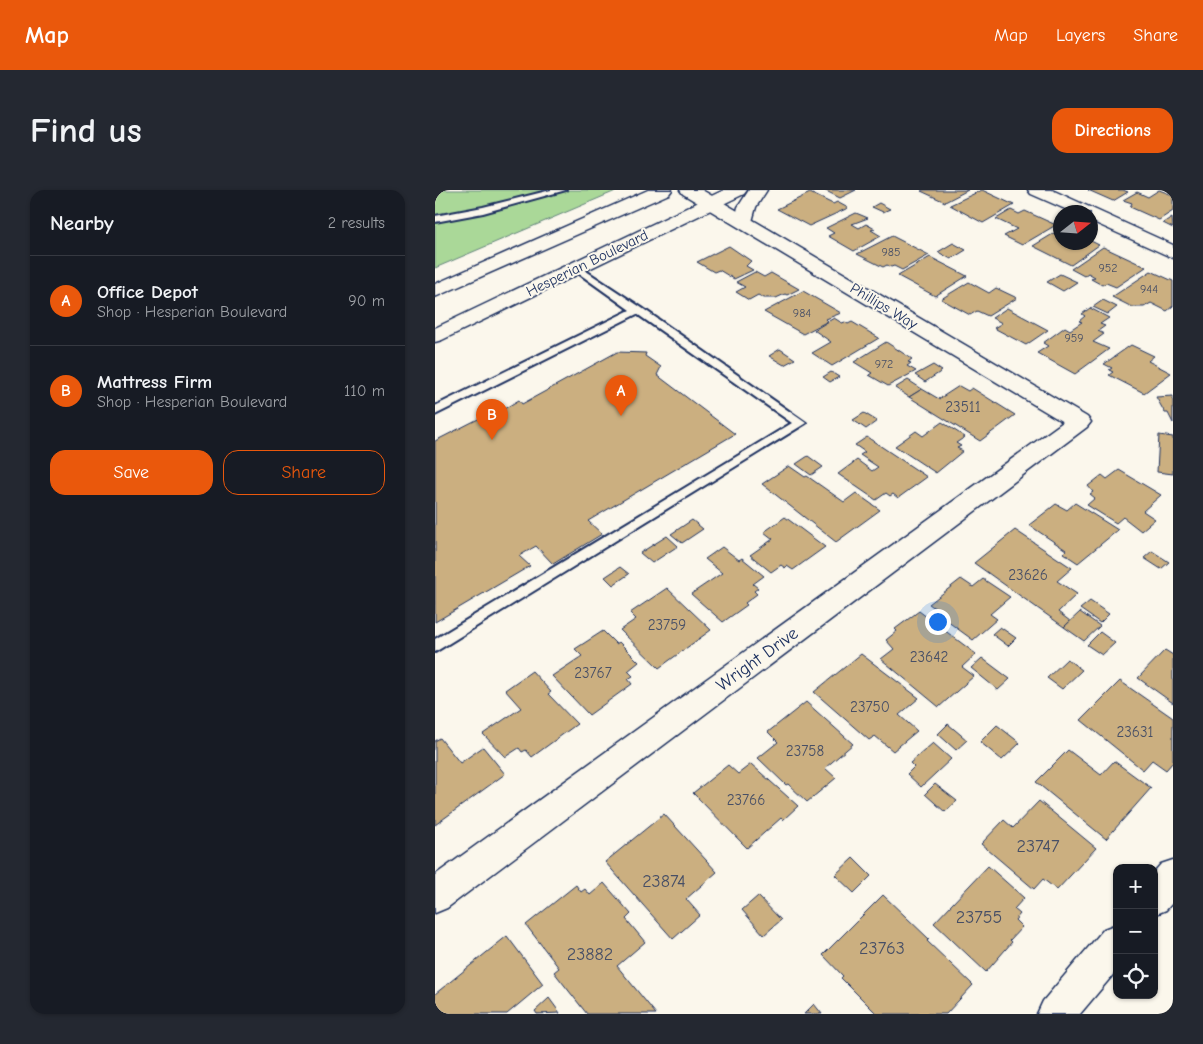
<!DOCTYPE html>
<meta charset="utf-8">
<style>
:root{--surface:#171b24;--page:#242831;--text:#f1f3f6;--muted:#9ea1a6;--line:#363941;--accent:#ea580c}
body{margin:0;font-family:"Comic Neue",sans-serif;background:var(--page);color:var(--text)}
.controls{position:absolute;right:15px;bottom:15px;display:grid;overflow:hidden;border-radius:10px;box-shadow:0 1px 4px #0004}
.controls button{width:45px;height:45px;display:grid;place-items:center;padding:0;border:0;border-bottom:1px solid var(--line);background:var(--surface);color:var(--text);font:25px sans-serif}
.compass{position:absolute;left:618px;top:15px;width:45px;height:45px;border-radius:50%;background:var(--surface);box-shadow:0 1px 4px #0004;rotate:73deg}
.you{position:absolute;left:502px;top:431px;width:18px;height:18px;margin:-12px;border:4px solid #fff;border-radius:50%;background:#1a73e8;box-shadow:0 0 0 8px #1a73e833}
.badge{display:grid;place-items:center;width:32px;height:32px;border-radius:50%;background:var(--accent);color:#fff;font-size:16px;font-weight:700}
.pin{position:absolute;translate:-50% -41px;filter:drop-shadow(0 1px 2px #0008)}
.pin::after{content:'';position:absolute;top:26px;width:18px;height:15px;background:inherit;clip-path:polygon(0 0,100% 0,50% 100%)}
.list{margin:0;padding:0;list-style:none}
h2{display:flex;justify-content:space-between;align-items:center;height:65px;margin:0;padding:0 20px;font-size:21px}
h2 small{font-size:16px;font-weight:400;color:var(--muted)}
.list li{display:grid;grid-template-columns:32px 1fr auto;gap:15px;align-items:center;box-sizing:border-box;height:90px;padding:0 20px;border-top:1px solid var(--line)}
.list b{display:block;font-size:19px;white-space:nowrap}
.list p{margin:0;font-size:16px;white-space:nowrap;color:var(--muted)}
.list em{font-size:16px;font-style:normal;color:var(--muted)}
.actions{display:flex;gap:10px;padding:15px 20px}
.actions a{flex:1;padding:11px 0;border:1px solid var(--accent);border-radius:15px;text-align:center;font-size:18px;color:var(--accent)}
.actions .main{background:var(--accent);color:#fff}
.icon{flex:none;width:28px;height:28px;fill:none;stroke:currentColor;stroke-width:2;stroke-linecap:round;stroke-linejoin:round}
.map{position:relative;flex:none;width:738px;height:824px;overflow:hidden;border-radius:15px}
header{display:flex;align-items:center;gap:30px;box-sizing:border-box;height:70px;padding:0 25px;background:var(--accent);color:#fff}
header strong{font-size:24px}
nav{display:flex;gap:28px;margin-inline-start:auto;font-size:18px}
.intro{display:flex;align-items:center;justify-content:space-between;box-sizing:border-box;height:120px;padding:0 30px}
h1{margin:0;font-size:35px}
.button{padding:12px 22px;border-radius:15px;background:var(--accent);color:#fff;font-size:18px;font-weight:700}
main{display:flex;gap:30px;padding:0 30px}
aside{flex:1;background:var(--surface);border-radius:15px;box-shadow:0 1px 4px #0004}
.map>svg:first-child{display:block}
.green{fill:#aad898;stroke:#62847b}
.building{fill:#cbaf80;stroke:#1b2f5e}
.lines{fill:none;stroke-linecap:round;stroke-linejoin:round}
.lane-casing{stroke:#1b2f5e;stroke-width:4}
.street-casing{stroke:#1b2f5e;stroke-width:3}
.primary-casing{stroke:#1b2f5e;stroke-width:3}
.lane{fill:#fbf7ec;fill-rule:evenodd}
.street{fill:#fbf7ec;fill-rule:evenodd}
.primary{fill:#fbf7ec;fill-rule:evenodd}
.labels{text-anchor:middle;stroke-width:4;stroke-linejoin:round;paint-order:stroke}
.far-number-label{font-size:12px;fill:#474f66}
.far-street-label{font-size:15px;fill:#1b2f5e;stroke:#fbf7ec}
.number-label{font-size:15px;fill:#474f66}
.street-label{font-size:18px;fill:#1b2f5e;stroke:#fbf7ec}
.near-number-label{font-size:18px;fill:#474f66}
</style>
<header>
<strong>Map</strong>
<nav><a>Map</a><a>Layers</a><a>Share</a></nav>
</header>
<div class="intro"><h1>Find us</h1><a class="button">Directions</a></div>
<main>
<aside>
<h2>Nearby<small>2 results</small></h2>
<ul class="list">
<li><span class="badge">A</span><div><b>Office Depot</b><p>Shop · Hesperian Boulevard</p></div><em>90 m</em></li>
<li><span class="badge">B</span><div><b>Mattress Firm</b><p>Shop · Hesperian Boulevard</p></div><em>110 m</em></li>
</ul>
<div class="actions"><a class="main">Save</a><a>Share</a></div>
</aside>
<div class="map">
<svg width="738" height="824" viewBox="0 0 738 824">
<rect width="100%" height="100%" fill="#fbf7ec"/>
<filter id="ink" filterUnits="userSpaceOnUse"><feTurbulence type="fractalNoise" baseFrequency=".02" numOctaves="2"/><feDisplacementMap in="SourceGraphic" scale="10" xChannelSelector="R" yChannelSelector="G"/><feConvolveMatrix kernelMatrix="1 2 1 2 8 2 1 2 1" color-interpolation-filters="sRGB"/></filter>
<g filter="url(#ink)">
<polygon class="green" points="0,0 183,0 0,78"/>
<g class="building">
<polygon points="389,0 421,0 405,8"/>
<polygon points="488,0 533,0 510,12 486,1"/>
<polygon points="547,0 579,15 548,33 515,15"/>
<polygon points="653,0 688,0 693,2 678,11"/>
<polygon points="724,0 738,5 738,21 724,30 695,17 697,13 688,10 702,2 713,7"/>
<polygon points="375,3 398,14 402,12 413,18 374,36 342,19"/>
<polygon points="444,13 455,19 448,22 437,17"/>
<polygon points="576,20 584,24 590,21 621,35 587,55 569,46 582,39 561,29"/>
<polygon points="421,23 433,28 417,34 424,38 431,34 440,39 436,40 446,46 419,61 393,46 399,43 391,38"/>
<polygon points="737,27 738,38 728,33"/>
<polygon points="626,39 626,52 656,51 664,55 636,75 598,56"/>
<polygon points="457,46 494,65 467,80 459,76 456,77 452,75 448,77 422,64"/>
<polygon points="518,53 531,60 516,69 503,62"/>
<polygon points="294,56 316,71 311,76 318,80 299,89 284,80 279,82 262,72"/>
<polygon points="668,57 711,77 681,97 671,93 667,95 656,89 660,87 653,83 649,86 636,79"/>
<polygon points="495,67 532,86 500,106 463,86"/>
<polygon points="716,81 738,91 738,116 732,121 716,113 709,117 697,117 677,107"/>
<polygon points="320,82 329,87 336,83 364,99 352,105 350,104 341,108 329,108 323,105 314,110 301,102 310,97 301,92"/>
<polygon points="625,84 642,92 628,101 612,92"/>
<polygon points="534,92 554,103 561,98 582,108 553,126 542,121 535,125 506,109"/>
<polygon points="368,101 406,123 391,129 393,131 368,144 329,122"/>
<polygon points="668,110 682,117 673,124 658,117"/>
<polygon points="572,118 613,140 591,155 559,138 567,133 557,128"/>
<polygon points="655,118 674,128 665,134 670,136 663,141 669,144 658,152 674,159 640,184 602,163 613,156 608,153 630,137 635,140 647,132 644,131 650,126 647,124"/>
<polygon points="399,128 407,133 410,132 413,134 417,132 444,148 397,176 377,163 396,152 379,140"/>
<polygon points="451,152 477,169 473,172 476,173 472,176 481,181 453,196 434,185 437,183 419,172"/>
<polygon points="696,155 719,166 713,171 736,183 709,203 674,185 678,182 674,180 677,178 669,174"/>
<polygon points="345,159 360,169 349,175 334,166"/>
<polygon points="182,162 211,163 210,166 226,177 222,185 300,244 153,331 167,344 118,374 101,356 84,366 95,376 0,432 0,251 49,226 52,229 84,210 87,214"/>
<polygon points="498,175 507,181 490,192 480,185"/>
<polygon points="396,182 404,187 395,192 388,187"/>
<polygon points="473,190 487,199 474,207 460,198"/>
<polygon points="524,196 533,201 537,198 580,225 545,251 474,207 487,199 504,209"/>
<polygon points="738,206 738,233 733,223 730,223 721,207"/>
<polygon points="429,223 442,231 431,239 418,230"/>
<polygon points="507,232 530,247 521,253 526,256 522,258 528,261 501,283 460,256 481,241 488,246"/>
<polygon points="724,245 738,247 738,284 722,282"/>
<polygon points="432,247 492,287 463,308 458,304 455,306 451,303 441,310 403,284 422,270 437,281 443,277 425,265 430,262 420,255"/>
<polygon points="373,266 388,277 376,285 361,274"/>
<polygon points="354,276 370,287 372,286 409,312 421,303 445,320 401,352 327,294"/>
<polygon points="684,280 726,305 708,321 720,329 706,341 688,327 681,333 652,315 660,308 655,304 658,302 653,296 667,285 672,289"/>
<polygon points="640,313 683,340 643,373 628,363 631,360 594,335 621,314 632,320"/>
<polygon points="350,327 390,357 358,380 352,376 350,378 346,375 336,382 315,365 338,349 329,342"/>
<polygon points="257,330 268,339 247,353 236,344"/>
<polygon points="580,340 637,378 622,391 642,404 623,422 635,431 629,437 539,373"/>
<polygon points="232,346 243,356 217,373 205,363"/>
<polygon points="287,357 304,370 307,368 329,386 318,394 323,398 319,401 322,404 310,413 312,415 288,432 256,404 287,383 270,369"/>
<polygon points="717,361 734,372 726,379 709,368"/>
<polygon points="185,377 194,384 178,395 170,387"/>
<polygon points="526,389 538,397 548,389 575,407 555,424 562,429 538,450 505,426 508,424 494,414"/>
<polygon points="232,398 276,440 224,478 185,440 201,429 195,423"/>
<polygon points="655,411 674,424 665,433 645,419"/>
<polygon points="484,421 541,464 527,477 539,486 504,517 446,469 459,459 451,450 462,441 460,439"/>
<polygon points="645,422 665,436 649,451 629,437"/>
<polygon points="565,437 581,448 573,456 557,444"/>
<polygon points="168,441 181,454 184,452 204,472 193,481 198,486 193,489 197,494 154,525 117,486 147,466 140,459"/>
<polygon points="665,442 680,453 667,465 652,455"/>
<polygon points="730,460 738,465 738,513 703,488"/>
<polygon points="426,464 484,508 464,525 482,541 458,561 440,546 434,550 379,502"/>
<polygon points="547,468 575,489 563,500 536,478"/>
<polygon points="632,469 647,480 627,499 612,488"/>
<polygon points="97,481 116,502 113,504 142,534 97,567 91,560 87,562 84,558 70,567 48,544 86,518 70,500"/>
<polygon points="685,491 738,528 738,572 731,580 717,570 708,580 646,530"/>
<polygon points="371,512 418,554 390,578 401,588 372,612 353,594 351,595 323,568 343,552 333,542"/>
<polygon points="513,534 532,550 521,560 503,544"/>
<polygon points="562,535 585,553 567,570 545,552"/>
<polygon points="5,548 25,573 48,557 70,584 0,635 0,551"/>
<polygon points="498,553 516,569 486,597 472,584 479,577 475,573"/>
<polygon points="633,560 666,585 679,571 716,598 671,649 601,592"/>
<polygon points="316,574 363,616 348,630 346,628 312,658 258,603 293,575 303,584"/>
<polygon points="500,594 522,611 510,622 490,604"/>
<polygon points="604,611 661,658 622,700 608,689 599,699 546,654 569,630 578,638"/>
<polygon points="229,624 282,682 251,709 265,725 238,749 170,672"/>
<polygon points="418,668 436,686 419,703 400,685"/>
<polygon points="553,676 589,708 579,719 585,724 580,730 587,737 575,750 577,752 551,782 499,733"/>
<polygon points="169,693 196,724 191,729 210,752 182,776 221,824 152,824 119,782 124,778 91,735 141,695 146,702 150,699 155,705"/>
<polygon points="448,705 494,749 492,751 538,795 511,824 442,824 406,788 408,786 388,765"/>
<polygon points="323,706 346,730 329,745 307,720"/>
<polygon points="72,746 108,794 72,824 0,824 0,804"/>
<polygon points="114,808 125,823 102,824 100,821"/>
<polygon points="379,814 387,824 369,824"/>
</g>
<g class="lines">
<g class="lane-casing">
<g id="lane">
<polygon points="116,0 131,0 48,23 0,32 0,26 48,17"/>
<polygon points="142,75 207,118 371,233 0,462 0,449 357,233 202,124 0,225 0,216 195,120 139,80 137,78"/>
</g>
</g>
<g class="street-casing">
<g id="street">
<polygon points="245,0 267,0 652,227 656,232 652,237 12,718 0,723 0,685 628,232 248,4"/>
<polygon points="593,0 617,0 738,55 738,68 656,31 656,22 637,22 596,4"/>
<polygon points="738,670 738,712 731,720 719,725 719,682 726,674"/>
<polygon points="682,734 682,780 645,824 602,824 608,811 669,739"/>
</g>
</g>
<g class="primary-casing">
<g id="primary">
<polygon points="213,0 237,0 234,4 0,107 0,94"/>
<polygon points="289,0 312,0 309,4 7,150 0,152 0,138"/>
<polygon points="314,0 332,0 321,17 316,35 309,37 302,35 300,31 303,17"/>
</g>
</g>
<use href="#lane" class="lane"/>
<use href="#street" class="street"/>
<use href="#primary" class="primary"/>
</g>
</g>
<g class="labels">
<g class="far-number-label">
<text x="456" y="66">985</text>
<text x="673" y="82">952</text>
<text x="714" y="103">944</text>
<text x="367" y="127">984</text>
<text x="639" y="152">959</text>
<text x="449" y="178">972</text>
</g>
<g class="far-street-label">
<text transform="translate(152 73) rotate(-26)" y="5">Hesperian Boulevard</text>
<text transform="translate(449 116) rotate(31)" y="5">Phillips Way</text>
</g>
<g class="number-label">
<text x="528" y="222">23511</text>
<text x="593" y="390">23626</text>
<text x="232" y="440">23759</text>
<text x="494" y="472">23642</text>
<text x="158" y="488">23767</text>
<text x="435" y="522">23750</text>
<text x="700" y="547">23631</text>
<text x="370" y="566">23758</text>
<text x="311" y="615">23766</text>
</g>
<g class="street-label">
<text transform="translate(322 469) rotate(-36)" y="6">Wright Drive</text>
</g>
<g class="near-number-label">
<text x="603" y="662">23747</text>
<text x="229" y="697">23874</text>
<text x="544" y="733">23755</text>
<text x="447" y="764">23763</text>
<text x="155" y="770">23882</text>
</g>
</g>
</svg>
<div class="controls">
<button>+</button>
<button>−</button>
<button><svg class="icon" aria-label="locate" viewBox="0 0 24 24"><circle cx="12" cy="12" r="6"/><path d="M12 2v4M12 18v4M2 12h4M18 12h4"/></svg></button>
</div>
<svg class="compass" viewBox="-18 -18 36 36"><path d="M0-13l5 13h-10z" fill="#e53935"/><path d="M0 13l5-13h-10z" fill="#9ea1a6"/></svg>
<div class="you"></div>
<div class="pin badge" style="left:186px;top:226px">A</div>
<div class="pin badge" style="left:57px;top:250px">B</div>
</div>
</main>
